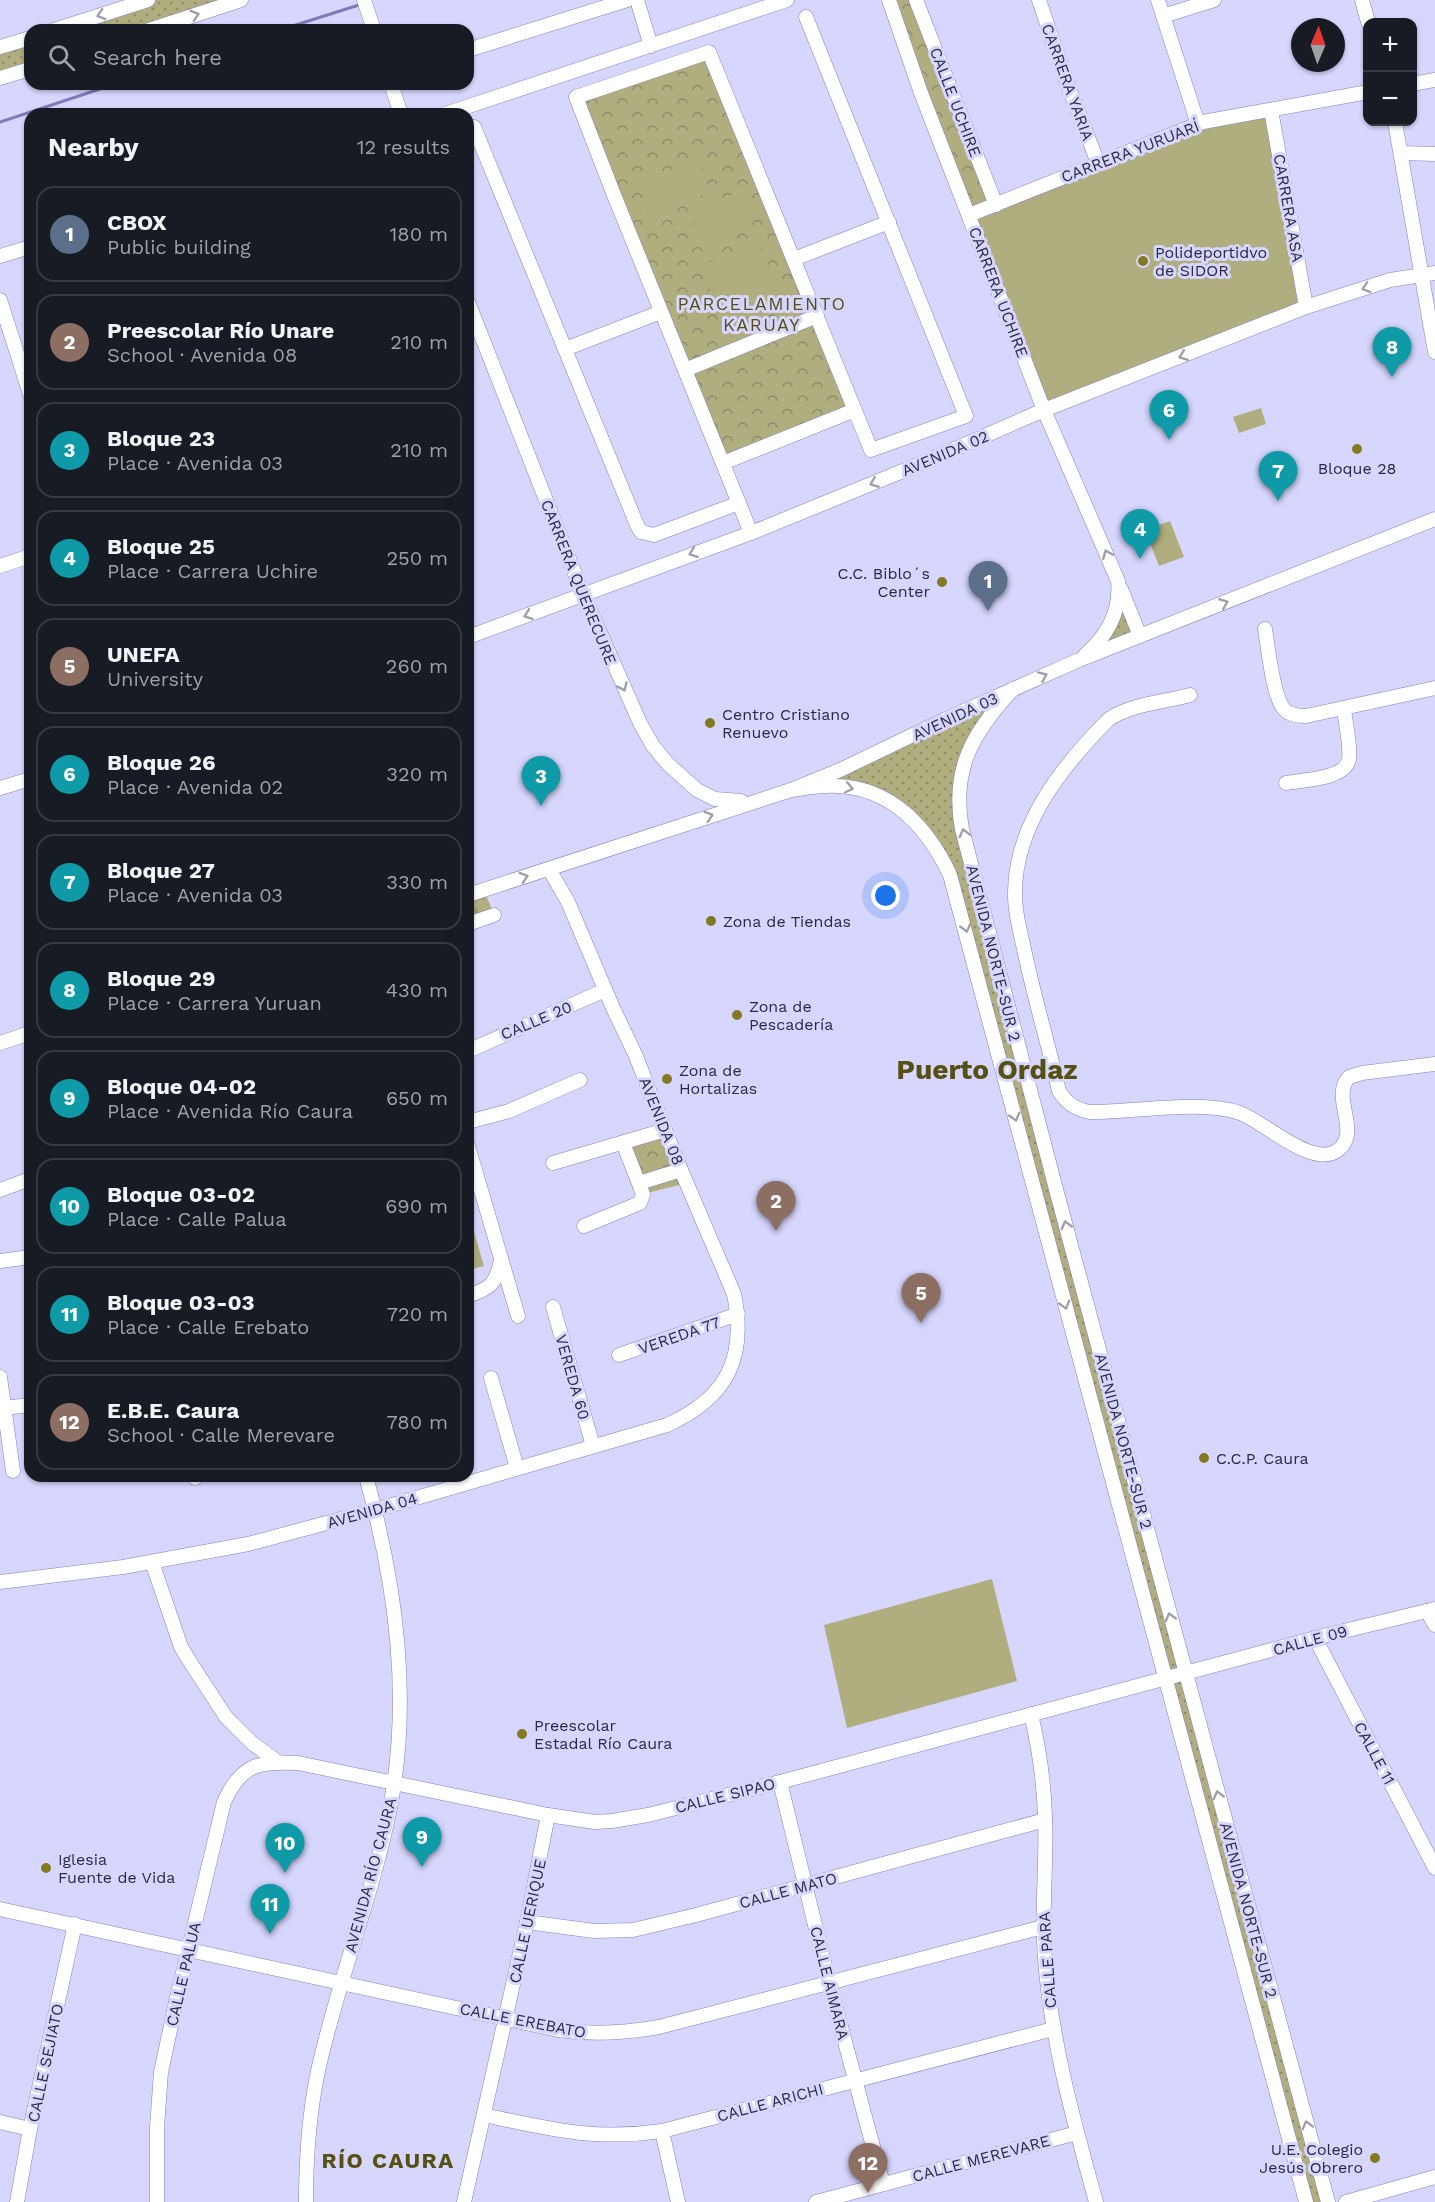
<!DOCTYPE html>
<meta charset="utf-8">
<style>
:root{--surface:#171b24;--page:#242831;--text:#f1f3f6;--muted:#9ea1a6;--line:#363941;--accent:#827a20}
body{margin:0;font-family:"Work Sans",sans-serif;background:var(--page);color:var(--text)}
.controls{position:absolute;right:18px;top:18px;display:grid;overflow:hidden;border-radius:12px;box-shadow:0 2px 4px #0004}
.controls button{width:54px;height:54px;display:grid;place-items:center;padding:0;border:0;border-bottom:2px solid var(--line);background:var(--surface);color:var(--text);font:30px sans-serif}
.compass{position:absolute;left:1291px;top:18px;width:54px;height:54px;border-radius:50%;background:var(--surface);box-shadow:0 2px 4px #0004;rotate:2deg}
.you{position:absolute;left:886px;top:896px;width:21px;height:21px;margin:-15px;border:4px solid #fff;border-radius:50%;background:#1a73e8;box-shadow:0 0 0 9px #1a73e833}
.badge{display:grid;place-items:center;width:39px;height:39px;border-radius:50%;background:var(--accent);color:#fff;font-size:20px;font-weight:700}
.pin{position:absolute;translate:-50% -50px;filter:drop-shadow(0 2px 3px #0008)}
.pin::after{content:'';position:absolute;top:32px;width:21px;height:18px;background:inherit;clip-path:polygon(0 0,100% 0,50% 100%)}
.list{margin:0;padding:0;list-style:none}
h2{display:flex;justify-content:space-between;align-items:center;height:78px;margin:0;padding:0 24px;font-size:26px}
h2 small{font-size:20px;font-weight:400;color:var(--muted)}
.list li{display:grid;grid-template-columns:39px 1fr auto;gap:18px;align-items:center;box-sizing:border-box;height:96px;margin:0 12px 12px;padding:0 12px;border:2px solid var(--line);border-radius:18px}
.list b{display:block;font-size:22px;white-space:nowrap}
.list p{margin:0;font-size:20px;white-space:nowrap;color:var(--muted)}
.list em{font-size:20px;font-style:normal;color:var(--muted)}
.icon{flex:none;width:33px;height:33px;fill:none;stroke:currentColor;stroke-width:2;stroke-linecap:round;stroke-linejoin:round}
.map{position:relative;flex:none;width:1435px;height:2202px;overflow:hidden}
.search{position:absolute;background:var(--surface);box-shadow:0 2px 4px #0004;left:24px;top:24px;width:450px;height:66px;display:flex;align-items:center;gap:15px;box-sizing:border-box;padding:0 21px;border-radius:18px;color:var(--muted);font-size:22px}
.panel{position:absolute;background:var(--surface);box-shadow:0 2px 4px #0004;left:24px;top:108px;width:450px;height:1374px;border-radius:18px}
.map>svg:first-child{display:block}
.grass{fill:url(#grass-dots)}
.park{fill:url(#park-crowns)}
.pitch{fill:#b0ad7f}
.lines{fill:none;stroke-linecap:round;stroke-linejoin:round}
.stream{stroke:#7e7cb8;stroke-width:3}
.minor-casing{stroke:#8381be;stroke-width:15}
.minor{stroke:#fff;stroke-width:14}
.oneway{stroke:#a09faa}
.poi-dot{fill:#827a20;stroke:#d6d6fe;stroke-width:2}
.labels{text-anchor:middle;stroke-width:6;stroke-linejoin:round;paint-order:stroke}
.street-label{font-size:16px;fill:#2b2a43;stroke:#d6d6fe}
.poi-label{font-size:16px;fill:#2b2a43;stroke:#d6d6fe;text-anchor:start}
.neighbourhood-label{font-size:18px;letter-spacing:1.5px;fill:#565013;stroke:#d6d6fe}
.district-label{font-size:22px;font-weight:bold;letter-spacing:1.5px;fill:#565013;stroke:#d6d6fe}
.town-label{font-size:28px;font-weight:bold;fill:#565013;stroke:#d6d6fe}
</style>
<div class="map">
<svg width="1435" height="2202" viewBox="0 0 1435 2202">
<defs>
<pattern id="grass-dots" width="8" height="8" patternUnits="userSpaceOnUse" patternTransform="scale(1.5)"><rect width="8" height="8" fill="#b0ad7f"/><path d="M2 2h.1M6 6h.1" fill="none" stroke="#8f8d6a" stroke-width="1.8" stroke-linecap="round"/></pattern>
<pattern id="park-crowns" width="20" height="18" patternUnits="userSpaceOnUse" patternTransform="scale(1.5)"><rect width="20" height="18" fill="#b0ad7f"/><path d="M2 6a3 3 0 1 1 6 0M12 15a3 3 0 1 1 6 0" fill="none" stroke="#8f8d6a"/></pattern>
</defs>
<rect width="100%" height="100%" fill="#d6d6fe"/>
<g class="grass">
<polygon points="148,0 241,0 149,30 54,30"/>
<polygon points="30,38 30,69 0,78 0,47"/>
<polygon points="1119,593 1140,636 1097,644"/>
<polygon points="1013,689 985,722 959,798 1328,2202 1306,2202 941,856 883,798 818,786"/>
</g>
<g class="park">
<polygon points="889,0 916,0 996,205 969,215"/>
<polygon points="709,52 855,410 723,463 576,97"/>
<polygon points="484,890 494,915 468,924 468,895"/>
<polygon points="665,1130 687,1183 643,1194 623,1143"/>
</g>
<g class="pitch">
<polygon points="1271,110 1306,307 1046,410 969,215 1188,127"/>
<polygon points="698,160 710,192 650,215 638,181"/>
<polygon points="742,191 754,222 702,244 689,212"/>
<polygon points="758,242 783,302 725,326 700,266"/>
<polygon points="1261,408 1266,424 1239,433 1233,417"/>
<polygon points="1170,521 1184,557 1159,566 1145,530"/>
<polygon points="468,1211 484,1266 468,1270"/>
<polygon points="992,1579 1017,1681 847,1728 824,1625"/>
</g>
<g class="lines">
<g class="stream">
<polyline points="280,30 362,4"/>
<polyline points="0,122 115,84"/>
</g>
<g class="minor-casing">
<g id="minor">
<polyline points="364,0 374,30"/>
<polyline points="637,0 651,46"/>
<path d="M889,0L921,93L1044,410L1118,581C1121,611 1108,635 1085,655"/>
<polyline points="916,0 996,205"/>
<polyline points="1039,0 1067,83 1098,163"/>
<polyline points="1158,0 1198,124"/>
<polyline points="1362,0 1368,22"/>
<polyline points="1163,16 1214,0"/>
<polyline points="54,30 148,0"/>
<polyline points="149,30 241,0"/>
<polyline points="0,47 30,38"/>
<polyline points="468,50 627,0"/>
<polyline points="0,78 30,69"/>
<polyline points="391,84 401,114"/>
<polyline points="1412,84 1435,80"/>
<polyline points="1271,110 1306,307"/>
<polyline points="445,114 787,0"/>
<polyline points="1395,122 1435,352"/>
<polyline points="474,127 637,525 641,532 654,535 739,503"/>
<polyline points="1401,153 1435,154"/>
<polyline points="969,215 1203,122 1368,92"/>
<polyline points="0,256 30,247"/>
<polyline points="794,259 889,222"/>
<polyline points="0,300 30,394"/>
<polyline points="468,302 583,594 640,723 653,746 668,764 697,790 715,799 741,801"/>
<polyline points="565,349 661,312"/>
<polyline points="685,370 817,316"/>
<polyline points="723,463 855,410"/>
<polyline points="751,533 614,195 576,97 709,52 871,450 966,416 806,17"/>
<polyline points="0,566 30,556"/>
<polyline points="1121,589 1140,636"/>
<path d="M1265,629C1268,647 1273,697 1284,709C1289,715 1298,716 1306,716L1435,688"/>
<polyline points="468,637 751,533 920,464 1044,410 1306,307 1390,280 1435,273"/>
<path d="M1013,689C973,732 951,769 962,829L1057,1193L1328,2202"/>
<path d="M1190,695C1164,702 1131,704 1109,719C1062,766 1014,826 1015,895C1015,914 1020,931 1024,949C1034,997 1048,1043 1059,1091C1066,1103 1075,1109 1089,1112C1132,1113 1201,1099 1240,1113C1266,1123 1313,1169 1338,1150C1362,1132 1330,1097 1349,1077L1362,1073L1435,1064"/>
<path d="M1286,783C1303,780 1346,779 1349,759C1351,745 1345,722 1344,708"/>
<polyline points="0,788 30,779"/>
<path d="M791,790C806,788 821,785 837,786C892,788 928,828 950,875L1306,2202"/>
<polyline points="468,895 791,790 840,770 946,719 1079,660 1435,519"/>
<polyline points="468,924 494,915"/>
<polyline points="0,1043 30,1033"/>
<polyline points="468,1051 605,990"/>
<polyline points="468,1122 509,1111 580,1080"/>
<polyline points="468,1146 518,1316"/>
<polyline points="553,1163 665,1130"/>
<polyline points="639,1183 681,1170"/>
<polyline points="0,1190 30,1179"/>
<polyline points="584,1226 640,1203 643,1194 623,1143"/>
<polyline points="0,1261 30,1257"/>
<path d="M468,1296C491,1288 496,1284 501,1260"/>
<polyline points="553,1307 593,1446"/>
<polyline points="619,1355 738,1314"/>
<polyline points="0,1377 13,1471"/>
<polyline points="491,1378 517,1468"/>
<polyline points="4,1408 30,1405"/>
<polyline points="195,1476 195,1478"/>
<polyline points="152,1562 181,1647 192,1665 226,1717 252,1743 278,1762"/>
<path d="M0,1582L123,1567L248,1544L375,1510L667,1425C727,1398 747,1358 734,1294L681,1170L635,1054L613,1008L568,902L549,869"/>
<polyline points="1427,1611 1435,1625"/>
<polyline points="1315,1638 1435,1868"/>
<path d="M1031,1714C1039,1748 1044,1782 1045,1817C1047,1864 1041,1911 1045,1958C1051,2041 1074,2122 1096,2202"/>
<polyline points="780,1782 829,1982 883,2184"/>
<path d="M0,1909L558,2030C594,2035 625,2033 659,2027L1043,1927"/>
<polyline points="527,1922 594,1931 633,1930 696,1915 1045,1820"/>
<path d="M484,2115C549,2129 595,2141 662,2131L1053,2029"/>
<polyline points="0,2122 30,2129"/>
<polyline points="662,2131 678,2202"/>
<polyline points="17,2202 30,2129 75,1924"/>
<path d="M157,2202V2127L161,2072L176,2002L224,1802C241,1764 259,1761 298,1763L548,1815L595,1822L612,1821L648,1815L780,1782L1323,1636L1435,1609"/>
<path d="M306,2202C306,2158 309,2114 318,2071C337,1984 371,1900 389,1813C412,1700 396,1586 366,1476"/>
<polyline points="464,2202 527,1922 548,1815"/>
<polyline points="816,2202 1077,2133"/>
<polyline points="1346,2202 1435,2177"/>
</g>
</g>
<use href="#minor" class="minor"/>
</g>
<defs><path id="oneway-chevron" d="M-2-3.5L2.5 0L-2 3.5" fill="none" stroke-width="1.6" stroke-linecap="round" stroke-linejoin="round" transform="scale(1.5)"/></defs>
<g class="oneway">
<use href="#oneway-chevron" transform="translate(101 15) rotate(162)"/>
<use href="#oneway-chevron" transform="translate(195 15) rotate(-18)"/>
<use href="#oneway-chevron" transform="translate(1366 288) rotate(162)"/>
<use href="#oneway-chevron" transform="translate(1183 356) rotate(159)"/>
<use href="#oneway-chevron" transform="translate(874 483) rotate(158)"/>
<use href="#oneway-chevron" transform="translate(693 553) rotate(160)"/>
<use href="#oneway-chevron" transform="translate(1107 554) rotate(-112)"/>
<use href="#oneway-chevron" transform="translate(1224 603) rotate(-22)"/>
<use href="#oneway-chevron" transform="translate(528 615) rotate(160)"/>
<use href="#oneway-chevron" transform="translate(1043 676) rotate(-24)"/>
<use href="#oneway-chevron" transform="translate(623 687) rotate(66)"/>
<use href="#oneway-chevron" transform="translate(849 788) rotate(12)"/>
<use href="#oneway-chevron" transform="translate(709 816) rotate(-18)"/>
<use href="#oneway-chevron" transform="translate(964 833) rotate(-104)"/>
<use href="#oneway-chevron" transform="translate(524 877) rotate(-18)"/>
<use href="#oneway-chevron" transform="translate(966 928) rotate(75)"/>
<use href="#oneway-chevron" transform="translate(1015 1117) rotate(75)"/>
<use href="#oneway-chevron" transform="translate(1066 1225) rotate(-105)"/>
<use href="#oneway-chevron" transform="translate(1065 1305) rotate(74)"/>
<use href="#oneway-chevron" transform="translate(1170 1617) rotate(-105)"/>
<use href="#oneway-chevron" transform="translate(1218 1795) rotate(-105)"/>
<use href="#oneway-chevron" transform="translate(1307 2125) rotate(-105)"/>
</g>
<g class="poi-dot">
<circle cx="1143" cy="261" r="6"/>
<circle cx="1357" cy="449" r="6"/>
<circle cx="942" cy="582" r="6"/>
<circle cx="710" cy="723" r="6"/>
<circle cx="711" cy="921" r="6"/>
<circle cx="737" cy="1015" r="6"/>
<circle cx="667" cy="1079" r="6"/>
<circle cx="1204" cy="1458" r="6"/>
<circle cx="522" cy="1734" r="6"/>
<circle cx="46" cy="1868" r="6"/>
<circle cx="1375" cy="2158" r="6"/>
</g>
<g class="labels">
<g class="street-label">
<text transform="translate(1068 82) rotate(70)" y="6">CARRERA YARIA</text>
<text transform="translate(956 102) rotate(69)" y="6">CALLE UCHIRE</text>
<text transform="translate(1130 151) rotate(-21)" y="6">CARRERA YURUARÍ</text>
<text transform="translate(1289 208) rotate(80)" y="6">CARRERA ASA</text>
<text transform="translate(999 292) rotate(69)" y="6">CARRERA UCHIRE</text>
<text transform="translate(945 453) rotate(-23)" y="6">AVENIDA 02</text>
<text transform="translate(579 582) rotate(68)" y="6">CARRERA QUERECURE</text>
<text transform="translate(955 716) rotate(-25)" y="6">AVENIDA 03</text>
<text transform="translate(994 953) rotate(76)" y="6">AVENIDA NORTE-SUR 2</text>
<text transform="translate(536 1020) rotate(-23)" y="6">CALLE 20</text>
<text transform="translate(662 1121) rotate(68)" y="6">AVENIDA 08</text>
<text transform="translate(679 1335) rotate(-19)" y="6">VEREDA 77</text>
<text transform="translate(573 1377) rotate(74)" y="6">VEREDA 60</text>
<text transform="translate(1124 1441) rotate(75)" y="6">AVENIDA NORTE-SUR 2</text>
<text transform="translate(372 1510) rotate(-16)" y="6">AVENIDA 04</text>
<text transform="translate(1310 1640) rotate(-15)" y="6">CALLE 09</text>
<text transform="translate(1375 1753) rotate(62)" y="6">CALLE 11</text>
<text transform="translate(725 1795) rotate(-14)" y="6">CALLE SIPAO</text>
<text transform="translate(370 1875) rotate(-75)" y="6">AVENIDA RÍO CAURA</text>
<text transform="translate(788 1890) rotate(-15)" y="6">CALLE MATO</text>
<text transform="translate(1249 1910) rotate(75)" y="6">AVENIDA NORTE-SUR 2</text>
<text transform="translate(527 1921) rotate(-78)" y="6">CALLE UERIQUE</text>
<text transform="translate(1047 1960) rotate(-94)" y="6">CALLE PARA</text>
<text transform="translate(183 1974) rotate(-77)" y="6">CALLE PALUA</text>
<text transform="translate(830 1983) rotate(76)" y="6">CALLE AIMARA</text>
<text transform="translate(523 2020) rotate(11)" y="6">CALLE EREBATO</text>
<text transform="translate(45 2063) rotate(-78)" y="6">CALLE SEJIATO</text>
<text transform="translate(770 2102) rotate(-15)" y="6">CALLE ARICHI</text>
<text transform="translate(981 2158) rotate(-15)" y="6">CALLE MEREVARE</text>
</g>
<g class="poi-label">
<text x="1155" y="258">Polideportidvo<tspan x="1155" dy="18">de SIDOR</tspan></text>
<text x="1357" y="474" text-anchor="middle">Bloque 28</text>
<text x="930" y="579" text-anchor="end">C.C. Biblo´s<tspan x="930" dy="18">Center</tspan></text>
<text x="722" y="720">Centro Cristiano<tspan x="722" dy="18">Renuevo</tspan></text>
<text x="723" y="927">Zona de Tiendas</text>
<text x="749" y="1012">Zona de<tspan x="749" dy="18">Pescadería</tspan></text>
<text x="679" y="1076">Zona de<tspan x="679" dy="18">Hortalizas</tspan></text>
<text x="1216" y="1464">C.C.P. Caura</text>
<text x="534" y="1731">Preescolar<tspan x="534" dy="18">Estadal Río Caura</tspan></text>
<text x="58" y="1865">Iglesia<tspan x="58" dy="18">Fuente de Vida</tspan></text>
<text x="1363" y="2155" text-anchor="end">U.E. Colegio<tspan x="1363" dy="18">Jesús Obrero</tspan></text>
</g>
<g class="neighbourhood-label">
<text x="762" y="310">PARCELAMIENTO<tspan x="762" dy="21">KARUAY</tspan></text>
</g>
<g class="district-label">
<text x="388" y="2168">RÍO CAURA</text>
</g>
<g class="town-label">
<text x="987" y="1079">Puerto Ordaz</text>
</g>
</g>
</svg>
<div class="controls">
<button>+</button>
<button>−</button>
</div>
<svg class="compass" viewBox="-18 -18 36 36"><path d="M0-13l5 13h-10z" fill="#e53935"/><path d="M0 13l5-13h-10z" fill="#9ea1a6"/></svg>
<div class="you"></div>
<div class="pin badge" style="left:988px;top:611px;background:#5c6f8a">1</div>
<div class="pin badge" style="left:776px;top:1231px;background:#8d6e63">2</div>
<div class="pin badge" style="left:541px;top:806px;background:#0f9aa8">3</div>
<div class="pin badge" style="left:1140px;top:559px;background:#0f9aa8">4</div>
<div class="pin badge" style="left:921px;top:1323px;background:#8d6e63">5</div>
<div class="pin badge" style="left:1169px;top:440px;background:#0f9aa8">6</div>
<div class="pin badge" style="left:1278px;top:501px;background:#0f9aa8">7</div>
<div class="pin badge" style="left:1392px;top:377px;background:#0f9aa8">8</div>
<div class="pin badge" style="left:422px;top:1867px;background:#0f9aa8">9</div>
<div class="pin badge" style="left:285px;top:1873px;background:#0f9aa8">10</div>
<div class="pin badge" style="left:270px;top:1934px;background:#0f9aa8">11</div>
<div class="pin badge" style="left:868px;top:2193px;background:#8d6e63">12</div>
<div class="search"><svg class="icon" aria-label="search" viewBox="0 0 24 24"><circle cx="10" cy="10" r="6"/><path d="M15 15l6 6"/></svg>Search here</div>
<section class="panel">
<h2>Nearby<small>12 results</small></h2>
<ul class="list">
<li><span class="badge" style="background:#5c6f8a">1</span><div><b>CBOX</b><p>Public building</p></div><em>180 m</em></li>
<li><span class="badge" style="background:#8d6e63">2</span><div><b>Preescolar Río Unare</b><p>School · Avenida 08</p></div><em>210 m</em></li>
<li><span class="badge" style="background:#0f9aa8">3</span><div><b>Bloque 23</b><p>Place · Avenida 03</p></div><em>210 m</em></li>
<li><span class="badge" style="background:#0f9aa8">4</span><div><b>Bloque 25</b><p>Place · Carrera Uchire</p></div><em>250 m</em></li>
<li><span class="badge" style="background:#8d6e63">5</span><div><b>UNEFA</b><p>University</p></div><em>260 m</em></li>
<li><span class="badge" style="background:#0f9aa8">6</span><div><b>Bloque 26</b><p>Place · Avenida 02</p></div><em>320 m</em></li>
<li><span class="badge" style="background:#0f9aa8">7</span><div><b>Bloque 27</b><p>Place · Avenida 03</p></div><em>330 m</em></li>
<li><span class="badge" style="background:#0f9aa8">8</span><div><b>Bloque 29</b><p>Place · Carrera Yuruan</p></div><em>430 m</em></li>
<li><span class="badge" style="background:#0f9aa8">9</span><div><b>Bloque 04-02</b><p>Place · Avenida Río Caura</p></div><em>650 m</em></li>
<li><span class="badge" style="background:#0f9aa8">10</span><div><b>Bloque 03-02</b><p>Place · Calle Palua</p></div><em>690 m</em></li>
<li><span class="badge" style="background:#0f9aa8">11</span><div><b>Bloque 03-03</b><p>Place · Calle Erebato</p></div><em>720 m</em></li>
<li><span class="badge" style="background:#8d6e63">12</span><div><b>E.B.E. Caura</b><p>School · Calle Merevare</p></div><em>780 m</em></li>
</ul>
</section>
</div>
